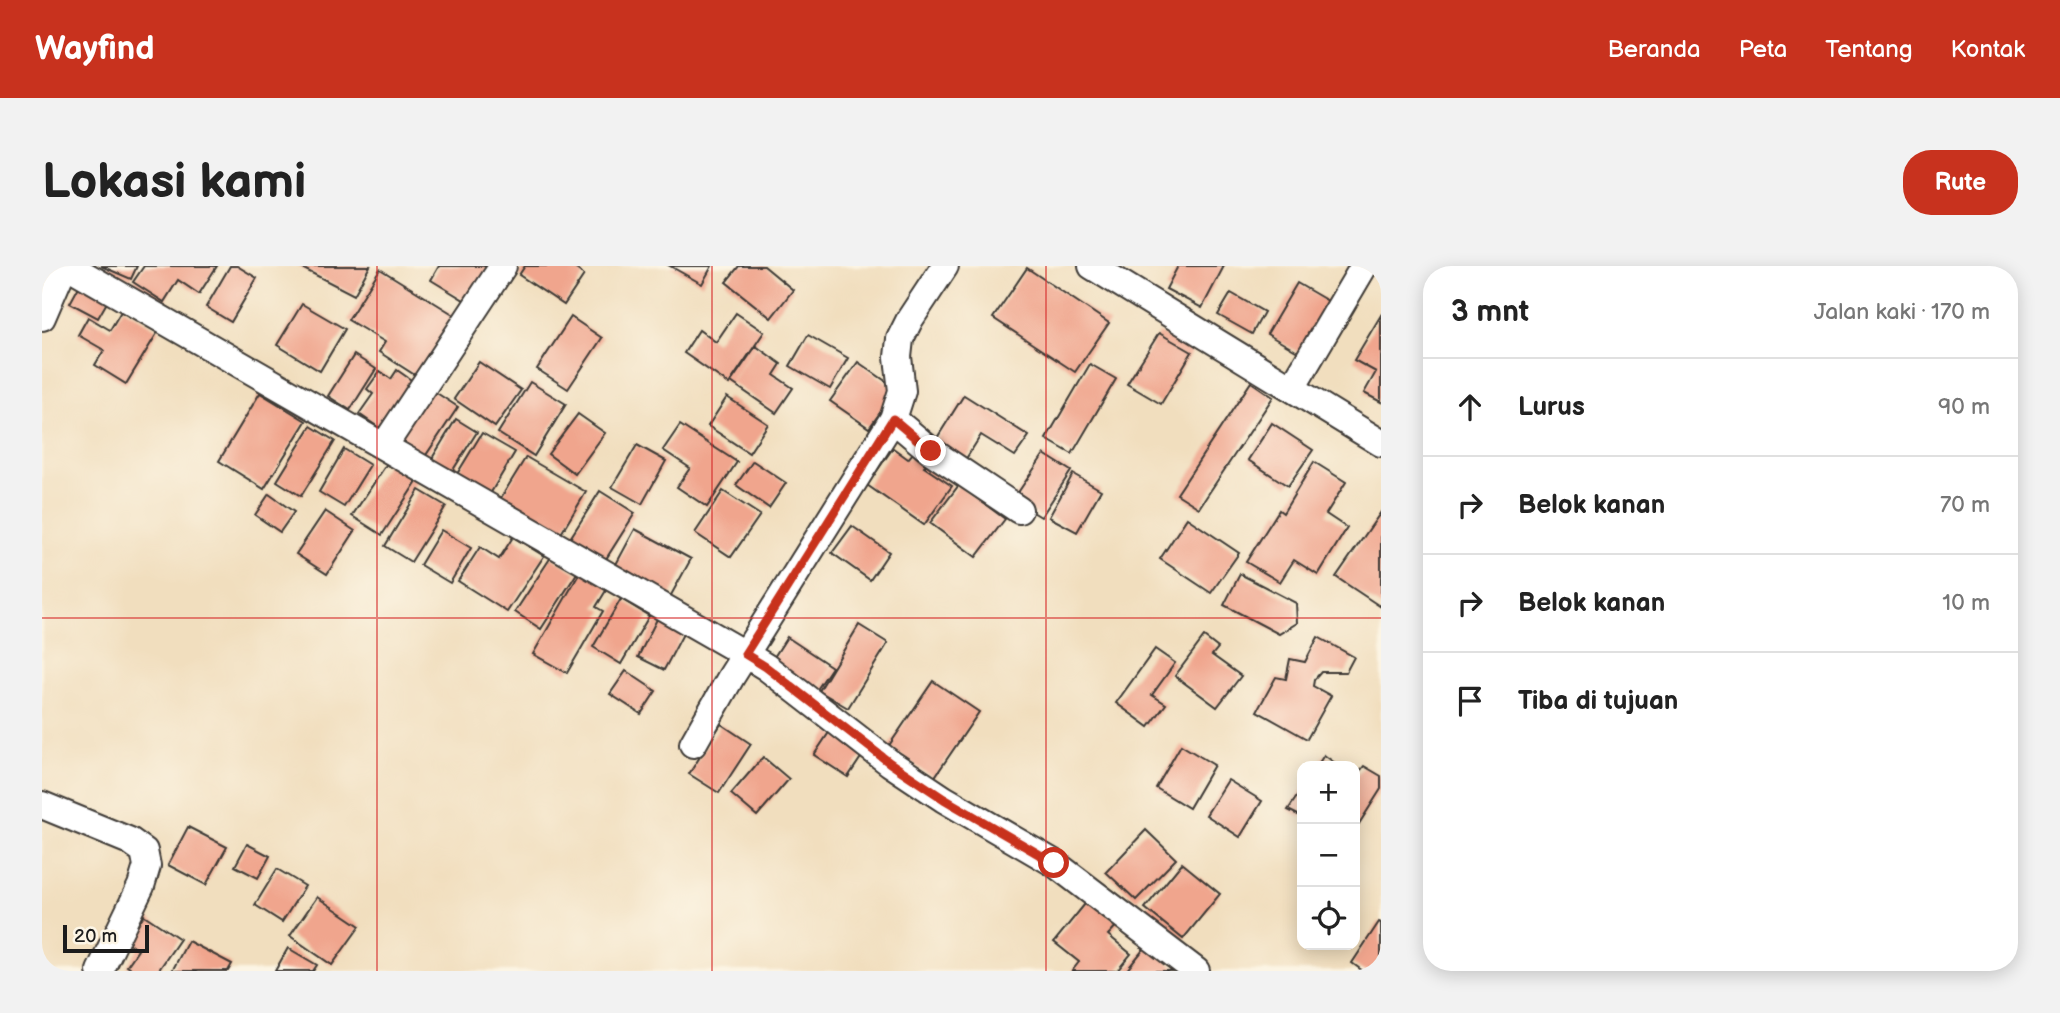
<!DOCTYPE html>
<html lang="id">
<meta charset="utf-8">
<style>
:root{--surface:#fff;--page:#f2f2f2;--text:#222;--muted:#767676;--line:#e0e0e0;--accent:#c8321e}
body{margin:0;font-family:"Balsamiq Sans",sans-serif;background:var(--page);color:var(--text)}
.controls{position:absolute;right:21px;bottom:21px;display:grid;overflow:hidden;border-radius:14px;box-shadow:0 4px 18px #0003}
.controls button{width:63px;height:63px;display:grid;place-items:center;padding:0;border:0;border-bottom:2px solid var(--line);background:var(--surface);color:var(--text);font:35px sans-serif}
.scale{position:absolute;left:21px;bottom:18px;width:86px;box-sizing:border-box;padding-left:7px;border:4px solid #1c1c1c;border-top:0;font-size:19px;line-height:24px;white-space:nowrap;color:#1c1c1c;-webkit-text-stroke:5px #fcf5e5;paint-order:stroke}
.stop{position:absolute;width:21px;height:21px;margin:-16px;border:5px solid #c8321e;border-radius:50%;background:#fff}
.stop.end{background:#c8321e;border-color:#fff;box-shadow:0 2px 7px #0008}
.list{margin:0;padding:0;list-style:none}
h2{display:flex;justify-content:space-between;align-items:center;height:91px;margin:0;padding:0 28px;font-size:30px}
h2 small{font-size:23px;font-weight:400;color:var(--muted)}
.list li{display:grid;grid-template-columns:46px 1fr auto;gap:21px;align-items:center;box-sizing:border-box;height:98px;padding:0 28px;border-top:2px solid var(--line)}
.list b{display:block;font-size:26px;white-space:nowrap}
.list em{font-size:23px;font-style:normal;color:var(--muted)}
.icon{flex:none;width:38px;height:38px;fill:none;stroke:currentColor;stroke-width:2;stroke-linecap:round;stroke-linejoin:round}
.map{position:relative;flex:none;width:1339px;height:705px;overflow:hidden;border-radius:28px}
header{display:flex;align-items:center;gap:42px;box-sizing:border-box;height:98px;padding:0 35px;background:var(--accent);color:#fff}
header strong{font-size:33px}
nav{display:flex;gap:38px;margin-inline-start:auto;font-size:24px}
.intro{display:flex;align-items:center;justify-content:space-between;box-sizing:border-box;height:168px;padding:0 42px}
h1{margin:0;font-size:49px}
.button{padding:18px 32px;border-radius:28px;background:var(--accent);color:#fff;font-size:24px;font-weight:700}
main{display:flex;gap:42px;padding:0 42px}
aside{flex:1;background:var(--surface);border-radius:28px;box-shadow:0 4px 18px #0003}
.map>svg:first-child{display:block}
.building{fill:#f0a58d}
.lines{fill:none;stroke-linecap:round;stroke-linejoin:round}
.minor-casing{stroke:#3c3934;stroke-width:30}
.minor{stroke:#fff;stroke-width:26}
.route{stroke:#c8321e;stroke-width:9}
.grid{fill:none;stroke:#d62828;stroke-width:2;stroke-opacity:0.55}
</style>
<header>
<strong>Wayfind</strong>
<nav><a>Beranda</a><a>Peta</a><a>Tentang</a><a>Kontak</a></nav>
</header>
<div class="intro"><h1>Lokasi kami</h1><a class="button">Rute</a></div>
<main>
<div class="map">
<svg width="1339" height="705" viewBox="0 0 1339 705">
<rect width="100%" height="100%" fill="#fcf5e5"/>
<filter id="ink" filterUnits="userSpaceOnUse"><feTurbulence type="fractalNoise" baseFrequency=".0143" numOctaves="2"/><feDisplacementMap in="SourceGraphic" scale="14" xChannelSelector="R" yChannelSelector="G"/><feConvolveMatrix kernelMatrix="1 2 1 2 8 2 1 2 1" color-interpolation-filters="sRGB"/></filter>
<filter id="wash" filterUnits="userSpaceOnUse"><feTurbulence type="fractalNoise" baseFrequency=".00686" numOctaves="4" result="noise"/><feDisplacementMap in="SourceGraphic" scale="28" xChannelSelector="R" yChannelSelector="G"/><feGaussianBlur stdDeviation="1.57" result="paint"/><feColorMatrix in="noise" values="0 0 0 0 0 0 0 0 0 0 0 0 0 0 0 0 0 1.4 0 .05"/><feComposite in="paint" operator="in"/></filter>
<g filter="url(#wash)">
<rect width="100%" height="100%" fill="#f1debe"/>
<g id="blocks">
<g class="building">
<polygon points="59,0 95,0 89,13"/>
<polygon points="102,0 175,0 157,28 136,14 122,36 91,16"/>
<polygon points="188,0 195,0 215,12 189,56 164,41"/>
<polygon points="256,0 328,0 312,29"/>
<polygon points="397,0 449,0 427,37 389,14"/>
<polygon points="483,0 530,0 542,9 522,39 477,9"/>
<polygon points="628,0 670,0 660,18"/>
<polygon points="697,0 722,0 751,24 729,52 684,16"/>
<polygon points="1136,0 1182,0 1160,42 1124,23"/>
<polygon points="985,2 1067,57 1033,106 951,52"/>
<polygon points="338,3 414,50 376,111 337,86 343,76 306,54"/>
<polygon points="40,15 68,31 56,52 28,37"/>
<polygon points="1255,17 1291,38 1261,89 1225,68"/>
<polygon points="1189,27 1222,46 1210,68 1176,49"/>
<polygon points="260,38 303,63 278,105 235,79"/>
<polygon points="81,42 117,64 84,118 53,99 62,84 36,69 46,51 68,64"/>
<polygon points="694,47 722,66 687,118 642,87 657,64 674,76"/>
<polygon points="1339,49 1339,136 1322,127 1334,106 1312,94"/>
<polygon points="529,51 560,72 526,123 495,103"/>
<polygon points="1117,67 1150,86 1119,138 1085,118"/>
<polygon points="766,69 806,92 788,123 748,100"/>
<polygon points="714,80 739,98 732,109 751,122 734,147 689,116"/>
<polygon points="312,89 334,103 308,144 286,130"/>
<polygon points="437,96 479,124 453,161 412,133"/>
<polygon points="816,96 855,123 827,162 788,135"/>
<polygon points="1048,98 1074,113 1030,188 1004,173"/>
<polygon points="355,104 372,116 339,163 317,148 331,128 325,123 338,105 349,113"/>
<polygon points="488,116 524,138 492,190 456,167"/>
<polygon points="1209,116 1231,131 1157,242 1135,228"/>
<polygon points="387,122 416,141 382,192 353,173"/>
<polygon points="218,127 264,155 222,223 177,195"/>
<polygon points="922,129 987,170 973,190 939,169 920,199 890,180"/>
<polygon points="685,131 726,158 707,187 666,160"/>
<polygon points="536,148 563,167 533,208 506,188"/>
<polygon points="414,153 435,166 409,207 389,194"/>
<polygon points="1230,157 1271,184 1246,220 1206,194"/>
<polygon points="638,159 695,196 665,241 635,221 648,202 621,184"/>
<polygon points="269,160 293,175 259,230 235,215"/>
<polygon points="440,167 473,186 448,228 415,208"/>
<polygon points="595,179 624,195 600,238 570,221"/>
<polygon points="851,182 866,193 871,187 885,197 882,201 910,220 882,259 825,219"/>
<polygon points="302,183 328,199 302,241 277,226"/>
<polygon points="1002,188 1029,205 999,251 971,234"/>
<polygon points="484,191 544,226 517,271 457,235"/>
<polygon points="711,195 744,217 727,242 694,219"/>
<polygon points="346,196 375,215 340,269 310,250"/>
<polygon points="1272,196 1304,216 1284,248 1305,262 1276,309 1252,294 1238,316 1204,296 1237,244 1241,247"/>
<polygon points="1031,208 1059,224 1035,266 1007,251"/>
<polygon points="917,219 963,253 934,291 888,257"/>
<polygon points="377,224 404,240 369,296 343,280"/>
<polygon points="558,225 593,247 562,296 527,274"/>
<polygon points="681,225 718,249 689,291 653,267"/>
<polygon points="227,228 252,246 238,266 213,249"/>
<polygon points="283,245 313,265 285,308 254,288"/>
<polygon points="1339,246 1339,341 1294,311"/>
<polygon points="1145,252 1197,287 1169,327 1118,293"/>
<polygon points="810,260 847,286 828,314 790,287"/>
<polygon points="593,263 649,293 628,331 572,302"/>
<polygon points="399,264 429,282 408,317 378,299"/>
<polygon points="471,271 502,290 465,346 416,315 438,281 457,293"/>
<polygon points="509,291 535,307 499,363 473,346"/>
<polygon points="540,303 568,318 554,341 561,345 525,407 491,388"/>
<polygon points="1198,308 1254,337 1255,357 1237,368 1182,339"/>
<polygon points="579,333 607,350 579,398 551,381"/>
<polygon points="615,353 642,366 622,404 596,391"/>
<polygon points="817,359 846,377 806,442 777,425"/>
<polygon points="745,371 790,401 772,428 727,399"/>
<polygon points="1162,371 1176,382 1170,389 1199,410 1175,441 1133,410"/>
<polygon points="1276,371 1312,391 1304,406 1279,406 1272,414 1271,420 1289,430 1265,473 1215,445 1234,411 1244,413 1248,393 1263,396"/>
<polygon points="1113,383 1133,397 1110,429 1124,438 1107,461 1074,437"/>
<polygon points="584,405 614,425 599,448 568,428"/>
<polygon points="891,415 937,446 892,512 846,481"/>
<polygon points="679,458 709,478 677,527 647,508"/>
<polygon points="788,465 822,487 806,511 772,489"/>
<polygon points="1139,479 1172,499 1147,542 1114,522"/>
<polygon points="1282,489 1297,500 1275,500"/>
<polygon points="721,491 747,513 715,550 689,528"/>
<polygon points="1322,500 1339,510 1339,523 1313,564 1313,511"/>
<polygon points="1186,514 1220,535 1198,571 1164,549"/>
<polygon points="1260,523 1260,551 1246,544"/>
<polygon points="146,561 185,581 164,619 126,599"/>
<polygon points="1104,564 1134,593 1094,634 1064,606"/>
<polygon points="205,578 228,590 216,612 193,600"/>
<polygon points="1140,597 1178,628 1141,673 1103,642"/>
<polygon points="235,603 263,620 240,656 213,639"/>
<polygon points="275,631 318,660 290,699 248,670"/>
<polygon points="1047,633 1077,657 1066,669 1089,688 1075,705 1030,705 1037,696 1012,676"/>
<polygon points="102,649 138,673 116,705 92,705 85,700 96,684 84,676"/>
<polygon points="1337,656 1339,657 1339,705 1321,705 1310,697"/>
<polygon points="146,675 190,698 186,705 130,705"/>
<polygon points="1105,679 1133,702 1131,705 1084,705"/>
<polygon points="246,682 275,699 271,705 233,705"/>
</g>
</g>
</g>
<g filter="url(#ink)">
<use href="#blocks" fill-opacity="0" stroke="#3c3934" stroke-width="2"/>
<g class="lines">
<g class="minor-casing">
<g id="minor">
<polyline points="27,0 703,388 724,401 848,497 902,533 1012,597 1154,705"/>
<polyline points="1050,0 1339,177"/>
<polyline points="0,51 22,0"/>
<polyline points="1250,122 1322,0"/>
<polyline points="851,153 889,185 977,244"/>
<polyline points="342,180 461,0"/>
<polyline points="651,478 689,411 851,153 860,125 856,91 858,73 868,53 903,0"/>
<polyline points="0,539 88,575 102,585 105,600 99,620 58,705"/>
</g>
</g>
<use href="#minor" class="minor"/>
</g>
</g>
<g class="lines" filter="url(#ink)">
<polyline class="route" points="889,185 851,153 703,388 724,401 848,497 902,533 1012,597"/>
</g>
<path class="grid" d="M335,0V705M670,0V705M1004,0V705M0,352H1339"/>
</svg>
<div class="controls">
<button>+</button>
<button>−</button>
<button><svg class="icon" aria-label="locate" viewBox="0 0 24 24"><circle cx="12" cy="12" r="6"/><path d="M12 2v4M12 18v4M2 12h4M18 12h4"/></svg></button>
</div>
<div class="scale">20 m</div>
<div class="stop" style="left:1012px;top:597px"></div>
<div class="stop end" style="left:889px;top:185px"></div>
</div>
<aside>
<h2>3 mnt<small>Jalan kaki · 170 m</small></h2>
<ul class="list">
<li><svg class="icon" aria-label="ahead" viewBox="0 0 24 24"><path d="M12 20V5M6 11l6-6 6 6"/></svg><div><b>Lurus</b></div><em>90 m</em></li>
<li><svg class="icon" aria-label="right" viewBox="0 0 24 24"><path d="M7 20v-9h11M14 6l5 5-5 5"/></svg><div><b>Belok kanan</b></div><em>70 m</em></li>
<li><svg class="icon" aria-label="right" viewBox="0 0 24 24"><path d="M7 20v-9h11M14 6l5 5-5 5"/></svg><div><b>Belok kanan</b></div><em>10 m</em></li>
<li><svg class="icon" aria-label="arrive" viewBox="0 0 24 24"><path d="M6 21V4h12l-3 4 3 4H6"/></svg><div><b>Tiba di tujuan</b></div></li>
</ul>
</aside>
</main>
